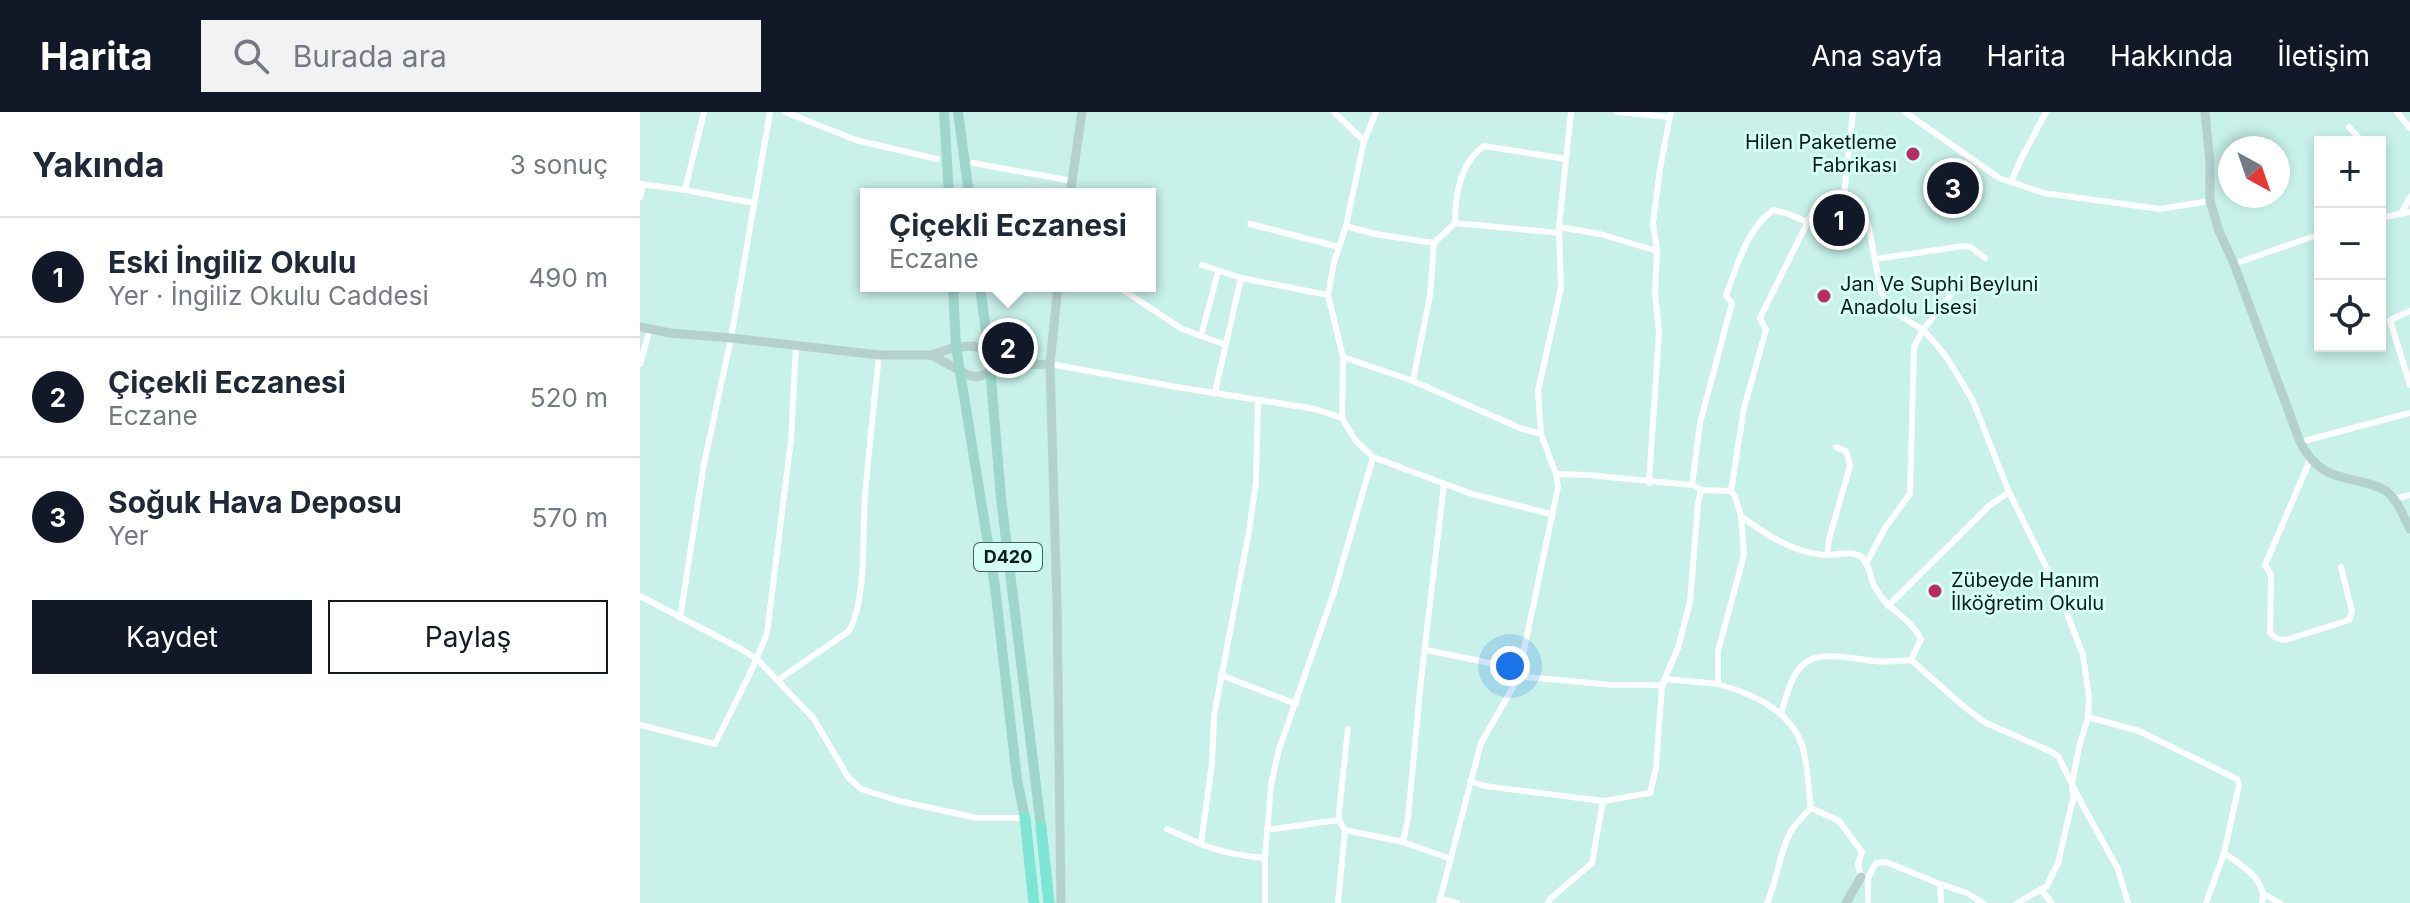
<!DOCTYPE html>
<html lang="tr">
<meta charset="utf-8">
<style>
:root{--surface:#fff;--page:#f2f2f3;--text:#1f2937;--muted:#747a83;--line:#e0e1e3;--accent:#111827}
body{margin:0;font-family:Inter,sans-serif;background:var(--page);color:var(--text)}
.controls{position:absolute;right:24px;top:24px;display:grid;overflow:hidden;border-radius:0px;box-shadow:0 4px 12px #0003}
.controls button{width:72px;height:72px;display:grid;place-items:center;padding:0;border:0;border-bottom:2px solid var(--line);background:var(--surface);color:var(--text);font:40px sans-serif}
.compass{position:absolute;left:1578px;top:24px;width:72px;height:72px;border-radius:50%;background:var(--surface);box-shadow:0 4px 12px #0003;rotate:140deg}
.you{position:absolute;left:870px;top:554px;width:28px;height:28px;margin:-20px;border:6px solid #fff;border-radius:50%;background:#1a73e8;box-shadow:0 0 0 12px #1a73e833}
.badge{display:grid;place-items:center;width:52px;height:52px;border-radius:50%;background:var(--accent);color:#fff;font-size:26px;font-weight:700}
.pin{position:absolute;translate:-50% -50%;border:4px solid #fff;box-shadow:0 2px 8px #0006}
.popup{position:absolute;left:220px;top:76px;width:296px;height:104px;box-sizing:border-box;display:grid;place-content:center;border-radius:0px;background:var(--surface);filter:drop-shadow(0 2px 6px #0005);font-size:26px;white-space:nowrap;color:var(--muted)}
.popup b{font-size:30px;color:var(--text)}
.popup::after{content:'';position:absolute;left:50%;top:100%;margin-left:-16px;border:16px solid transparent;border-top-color:var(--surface)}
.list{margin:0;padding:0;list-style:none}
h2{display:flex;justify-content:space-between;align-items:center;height:104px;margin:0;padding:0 32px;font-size:34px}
h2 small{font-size:26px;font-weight:400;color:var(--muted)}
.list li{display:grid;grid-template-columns:52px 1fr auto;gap:24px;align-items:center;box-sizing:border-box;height:120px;padding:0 32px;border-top:2px solid var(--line)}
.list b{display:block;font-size:30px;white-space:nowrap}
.list p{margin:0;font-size:26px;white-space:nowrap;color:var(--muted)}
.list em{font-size:26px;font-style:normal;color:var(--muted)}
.actions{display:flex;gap:16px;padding:24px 32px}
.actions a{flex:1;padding:18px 0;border:2px solid var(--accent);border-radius:0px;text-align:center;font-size:28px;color:var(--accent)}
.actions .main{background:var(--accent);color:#fff}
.icon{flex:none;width:44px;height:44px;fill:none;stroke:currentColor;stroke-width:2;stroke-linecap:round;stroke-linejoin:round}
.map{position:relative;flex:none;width:1770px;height:791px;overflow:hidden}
header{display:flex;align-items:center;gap:48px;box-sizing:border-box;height:112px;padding:0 40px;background:var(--accent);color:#fff}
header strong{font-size:38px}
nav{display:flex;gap:44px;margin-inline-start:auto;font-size:28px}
.search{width:560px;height:72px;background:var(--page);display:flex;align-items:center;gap:20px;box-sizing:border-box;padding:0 28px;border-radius:0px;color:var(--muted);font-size:30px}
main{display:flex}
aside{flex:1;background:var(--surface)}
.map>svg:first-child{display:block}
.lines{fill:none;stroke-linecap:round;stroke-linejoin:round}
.street{stroke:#fff;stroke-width:6}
.secondary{stroke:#b4d1cd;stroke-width:9}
.primary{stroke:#9ed6cd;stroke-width:10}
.highway{stroke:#7de5d4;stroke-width:11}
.poi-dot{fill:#b82c64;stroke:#d4fff6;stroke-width:3}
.labels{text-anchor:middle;stroke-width:6;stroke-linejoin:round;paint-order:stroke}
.shield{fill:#d4fff6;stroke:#47605b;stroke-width:2}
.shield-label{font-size:18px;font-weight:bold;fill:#0b1c19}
.poi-label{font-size:20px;fill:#0b1c19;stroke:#d4fff6;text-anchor:start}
</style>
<header>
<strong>Harita</strong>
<div class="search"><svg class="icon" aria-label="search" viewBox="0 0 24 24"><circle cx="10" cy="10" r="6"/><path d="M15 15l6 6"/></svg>Burada ara</div>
<nav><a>Ana sayfa</a><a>Harita</a><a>Hakkında</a><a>İletişim</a></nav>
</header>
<main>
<aside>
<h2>Yakında<small>3 sonuç</small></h2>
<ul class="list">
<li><span class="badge">1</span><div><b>Eski İngiliz Okulu</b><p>Yer · İngiliz Okulu Caddesi</p></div><em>490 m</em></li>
<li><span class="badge">2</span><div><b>Çiçekli Eczanesi</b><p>Eczane</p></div><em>520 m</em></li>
<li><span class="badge">3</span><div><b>Soğuk Hava Deposu</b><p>Yer</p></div><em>570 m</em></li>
</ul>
<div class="actions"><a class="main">Kaydet</a><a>Paylaş</a></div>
</aside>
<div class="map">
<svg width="1770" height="791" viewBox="0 0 1770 791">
<rect width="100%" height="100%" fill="#c7f1e9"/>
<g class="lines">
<g class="street">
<polyline points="145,0 216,28 297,47"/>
<polyline points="694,0 724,29"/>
<polyline points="977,0 1029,5"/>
<polyline points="1213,0 1204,83 1228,111 1241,180 1254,200 1283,218 1296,232 1309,249 1333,289 1369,380 1419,481 1443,543 1449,585 1448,605 1439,635 1432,672 1433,687 1418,751 1407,774 1377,791"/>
<polyline points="1265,0 1359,66 1404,81 1520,97 1570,89"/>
<polyline points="1757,0 1770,16"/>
<polyline points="1709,15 1721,28 1720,30"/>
<polyline points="333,51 432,69"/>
<polyline points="1680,54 1680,55"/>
<polyline points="1371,70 1381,47 1406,0"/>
<polyline points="0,72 45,78 114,91"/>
<polyline points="45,78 64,0"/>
<polyline points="0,85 3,73"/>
<polyline points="1762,100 1770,85"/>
<polyline points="1740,106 1770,100"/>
<polyline points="815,111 919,121"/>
<polyline points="610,112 699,135"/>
<path d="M706,114L735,122L794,131L815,111C815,84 819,51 844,34L926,47"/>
<polyline points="919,115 960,122 1017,139"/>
<polyline points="1235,147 1324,134 1331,135 1345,146"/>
<polyline points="1594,152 1680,122"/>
<polyline points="562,153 601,166 688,183"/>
<polyline points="480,176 542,217 586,233"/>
<polyline points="1770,199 1750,208 1770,273"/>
<polyline points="561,224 578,160"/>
<polyline points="703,245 773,269 880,316 901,322"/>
<polyline points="0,252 10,217"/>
<polyline points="410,252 537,275 675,297 702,306 716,329 733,345 832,382 911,402"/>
<polyline points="773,269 790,183 794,131"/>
<polyline points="575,280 601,166"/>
<path d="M618,288L616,370L609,419L574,604L572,651L561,732C582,741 602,744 625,746"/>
<polyline points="702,306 703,245 688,183 694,150 706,114 724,29 736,0"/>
<polyline points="1660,330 1770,301"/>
<path d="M1670,348L1625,453L1631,463L1630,521C1634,526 1639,528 1646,528L1709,508L1712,499L1701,455"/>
<path d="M916,362L947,363L1052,373L1061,378L1091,379L1095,384L1101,404L1104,443L1078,539V572C1111,582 1149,596 1162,633C1168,652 1168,676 1171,696L1199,709L1222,740L1218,752L1221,765L1228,766V791"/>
<polyline points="1009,371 1019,220 1015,182 1017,139 1013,111 1020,57 1031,0"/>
<path d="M1052,373L1060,311L1092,191L1086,183C1098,153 1106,118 1133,98L1146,101L1167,110"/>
<polyline points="1091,379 1104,296 1126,218 1120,206 1173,99 1188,88 1204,83"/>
<polyline points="1755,387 1770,383"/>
<path d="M1101,404C1125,422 1152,440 1183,443C1195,444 1209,438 1220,444C1230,450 1230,468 1236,477C1247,498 1270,505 1281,527L1271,548"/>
<polyline points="1187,443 1189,427 1210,354 1206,339 1196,335"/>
<polyline points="1226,452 1245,416 1270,382 1274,235 1283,218 1321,170 1320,167"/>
<polyline points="0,484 101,537 118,548 174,607 208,665 221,677 259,689 337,706 385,706"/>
<polyline points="1248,494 1349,394 1369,380"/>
<polyline points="40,506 64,352 91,226 130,0"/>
<polyline points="786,538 880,557"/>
<polyline points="881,561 886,565 972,573 1022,573 1027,567 1078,572"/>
<polyline points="581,563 656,592"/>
<path d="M138,568L209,519C227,486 222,424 225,385C229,337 234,290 239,243"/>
<path d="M1141,603C1156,543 1167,539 1226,548C1241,551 1257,549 1271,548L1322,593L1344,610L1412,640L1418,644L1443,694L1478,757L1488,791"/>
<polyline points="1448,605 1499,619 1597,667 1599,673 1584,741 1566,791"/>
<path d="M0,613L75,632C92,596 114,558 127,521L151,328L156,234"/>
<polyline points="708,617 699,700 699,708 705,718 763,730 811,747"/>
<polyline points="830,669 845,674 963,689 1010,681 1016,656 1022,573 1038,536 1050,490 1058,391 1061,378"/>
<polyline points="527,717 561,732"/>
<polyline points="627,718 699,708"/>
<polyline points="763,730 768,706 781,568 804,372"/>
<path d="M1584,741C1600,752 1628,768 1622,791"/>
<polyline points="1228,766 1236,751 1246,750 1300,772 1327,781 1343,791"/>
<polyline points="1300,772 1301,791"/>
<polyline points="1401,778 1412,791"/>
<polyline points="1624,782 1640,791"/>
<polyline points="800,787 817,791"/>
<polyline points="625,791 625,746 631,673 639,637 694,480 733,345"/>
<polyline points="698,791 705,718"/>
<polyline points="799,791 841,631 881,561 880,557 918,375 916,362 901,322 898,279 921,176 919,115 931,0"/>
<polyline points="908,791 910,787 952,751 963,689"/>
<path d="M1127,791C1138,767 1139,739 1153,716C1158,709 1165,702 1171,696"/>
</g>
<g class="secondary">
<path d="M1565,0L1570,50V89L1579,119L1594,152L1660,330C1676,360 1690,363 1722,370C1731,372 1738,374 1746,379C1758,388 1763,404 1770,417"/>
<polyline points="430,82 442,0"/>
<polyline points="418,174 410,252 417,493 421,791"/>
<polyline points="0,215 30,221 91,226 239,243 291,243 316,235 334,234 374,253"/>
<polyline points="291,243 328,263 337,265 374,253 410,252"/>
<polyline points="1206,791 1221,765"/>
</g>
<g class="primary">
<polyline points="304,0 309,82"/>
<polyline points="318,0 329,82"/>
<polyline points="313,174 316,235 355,475 377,667 385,706"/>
<polyline points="340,174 349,243 361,386 401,715"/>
</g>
<g class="highway">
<polyline points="385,706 394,791"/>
<polyline points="401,715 409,791"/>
</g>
</g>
<g class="poi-dot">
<circle cx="1273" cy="42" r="8"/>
<circle cx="1184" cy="184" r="8"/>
<circle cx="1295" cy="479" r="8"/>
</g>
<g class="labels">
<rect class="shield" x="334" y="431" width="68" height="28" rx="6"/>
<g class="shield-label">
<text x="368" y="451">D420</text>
</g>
<g class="poi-label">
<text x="1257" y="37" text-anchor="end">Hilen Paketleme<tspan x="1257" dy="23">Fabrikası</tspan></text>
<text x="1200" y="179">Jan Ve Suphi Beyluni<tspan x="1200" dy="23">Anadolu Lisesi</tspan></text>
<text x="1311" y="475">Zübeyde Hanım<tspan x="1311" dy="23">İlköğretim Okulu</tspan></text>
</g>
</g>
</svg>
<div class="controls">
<button>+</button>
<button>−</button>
<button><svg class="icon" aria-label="locate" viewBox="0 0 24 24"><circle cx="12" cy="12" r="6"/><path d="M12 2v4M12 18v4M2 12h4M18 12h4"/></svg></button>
</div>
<svg class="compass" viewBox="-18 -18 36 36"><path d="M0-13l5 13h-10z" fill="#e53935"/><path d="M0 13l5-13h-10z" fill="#747a83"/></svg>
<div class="you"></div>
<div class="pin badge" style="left:1199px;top:108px">1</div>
<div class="pin badge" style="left:368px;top:236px">2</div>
<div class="popup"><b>Çiçekli Eczanesi</b>Eczane</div>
<div class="pin badge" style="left:1313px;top:76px">3</div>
</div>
</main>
